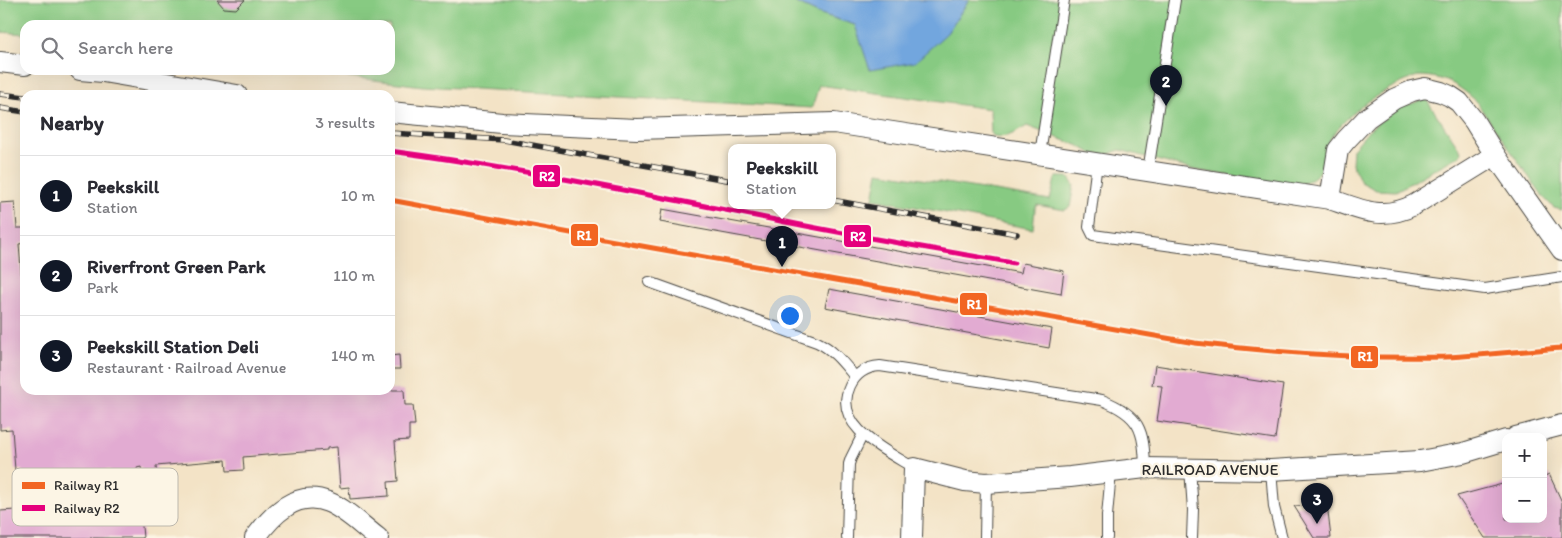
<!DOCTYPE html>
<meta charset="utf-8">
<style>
:root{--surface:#fff;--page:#f7f7f7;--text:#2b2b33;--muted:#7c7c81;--line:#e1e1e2;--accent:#111827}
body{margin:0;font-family:Itim,sans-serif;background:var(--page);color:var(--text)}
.controls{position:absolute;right:15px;bottom:15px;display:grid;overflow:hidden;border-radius:10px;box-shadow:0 5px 20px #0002}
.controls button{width:45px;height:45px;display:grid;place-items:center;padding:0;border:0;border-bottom:1px solid var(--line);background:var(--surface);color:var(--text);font:25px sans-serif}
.you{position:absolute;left:789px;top:315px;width:18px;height:18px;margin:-12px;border:4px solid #fff;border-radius:50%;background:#1a73e8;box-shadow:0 0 0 8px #1a73e833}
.badge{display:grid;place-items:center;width:32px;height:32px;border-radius:50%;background:var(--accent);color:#fff;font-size:16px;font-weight:700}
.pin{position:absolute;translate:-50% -41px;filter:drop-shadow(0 1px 2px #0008)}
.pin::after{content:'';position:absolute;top:26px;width:18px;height:15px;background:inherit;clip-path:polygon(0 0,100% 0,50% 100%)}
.popup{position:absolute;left:728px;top:144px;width:108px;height:65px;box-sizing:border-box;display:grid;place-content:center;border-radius:10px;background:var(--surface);filter:drop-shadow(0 1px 4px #0005);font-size:16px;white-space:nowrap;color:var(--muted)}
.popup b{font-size:19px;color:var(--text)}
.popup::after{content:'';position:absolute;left:50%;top:100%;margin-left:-10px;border:10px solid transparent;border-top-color:var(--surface)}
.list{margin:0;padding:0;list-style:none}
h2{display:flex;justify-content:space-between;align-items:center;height:65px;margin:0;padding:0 20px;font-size:21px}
h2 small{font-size:16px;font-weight:400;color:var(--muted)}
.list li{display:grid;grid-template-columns:32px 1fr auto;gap:15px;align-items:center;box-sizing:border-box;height:80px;padding:0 20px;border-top:1px solid var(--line)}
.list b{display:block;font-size:19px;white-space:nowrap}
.list p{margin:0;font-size:16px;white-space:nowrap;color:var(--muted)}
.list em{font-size:16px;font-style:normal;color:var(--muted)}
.icon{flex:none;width:28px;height:28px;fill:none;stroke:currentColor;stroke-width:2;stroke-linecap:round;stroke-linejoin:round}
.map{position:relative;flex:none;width:1562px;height:538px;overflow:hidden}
.search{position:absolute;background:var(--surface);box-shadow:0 5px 20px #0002;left:20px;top:20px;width:375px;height:55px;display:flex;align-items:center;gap:12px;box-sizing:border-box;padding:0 18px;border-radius:15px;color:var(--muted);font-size:19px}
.panel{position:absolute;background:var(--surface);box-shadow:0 5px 20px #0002;left:20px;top:90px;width:375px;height:305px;border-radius:15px}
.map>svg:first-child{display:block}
.green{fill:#87ca82;stroke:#597a56}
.water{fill:#72a6de;stroke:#4e6884}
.building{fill:#e2abd2}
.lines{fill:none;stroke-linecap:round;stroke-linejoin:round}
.service-casing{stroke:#494742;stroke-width:12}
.minor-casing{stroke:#494742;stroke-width:22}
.service{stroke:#fff;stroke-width:10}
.minor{stroke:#fff;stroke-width:20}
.rail-casing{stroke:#2b2b2b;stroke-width:5.5}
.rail{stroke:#fcf5e5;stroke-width:4;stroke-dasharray:11;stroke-linecap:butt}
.rail-1-casing{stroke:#fcf5e5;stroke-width:9}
.rail-2-casing{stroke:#fcf5e5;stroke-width:9}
.rail-1{stroke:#f26522;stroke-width:5}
.rail-2{stroke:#e5007d;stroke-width:5}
.labels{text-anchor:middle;stroke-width:5;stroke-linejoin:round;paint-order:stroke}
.street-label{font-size:16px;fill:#2b2b2b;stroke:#fcf5e5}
.key{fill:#fcf5e5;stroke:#bdb8ad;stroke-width:1}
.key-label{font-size:14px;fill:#2b2b2b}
.line-badge{stroke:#fcf5e5;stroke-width:2}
.badge-label{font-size:14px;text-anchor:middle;font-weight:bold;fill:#fff}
</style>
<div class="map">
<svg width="1562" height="538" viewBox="0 0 1562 538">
<rect width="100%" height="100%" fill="#fcf5e5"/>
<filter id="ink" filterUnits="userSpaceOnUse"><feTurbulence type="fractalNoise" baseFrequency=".02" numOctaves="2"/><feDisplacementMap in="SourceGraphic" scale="10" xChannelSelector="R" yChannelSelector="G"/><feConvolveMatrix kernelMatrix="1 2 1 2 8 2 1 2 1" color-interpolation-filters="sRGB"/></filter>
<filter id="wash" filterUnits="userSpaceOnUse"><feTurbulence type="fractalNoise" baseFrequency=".0096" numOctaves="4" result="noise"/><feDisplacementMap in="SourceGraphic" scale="20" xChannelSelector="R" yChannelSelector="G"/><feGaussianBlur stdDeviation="1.12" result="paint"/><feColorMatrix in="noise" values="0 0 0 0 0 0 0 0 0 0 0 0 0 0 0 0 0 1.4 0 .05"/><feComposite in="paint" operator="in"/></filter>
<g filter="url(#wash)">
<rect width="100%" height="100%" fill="#f3e3c6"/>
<g class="green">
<path d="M0,0H790L818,13L855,25L947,33L969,0H1562V210L1554,208L1543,197L1475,100C1457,84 1445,77 1420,76C1415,76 1410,79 1406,81C1380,91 1348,113 1332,136C1327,143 1327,153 1325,162C1321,176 1306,183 1293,187L1190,169L1120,150L1106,155L1093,154L1079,146L1027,126C1015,133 1005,140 991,135L990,109L819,85L812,108L423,86L291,70H390V25H25V34L0,32Z"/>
<polygon points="1426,99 1461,151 1460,155 1396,191 1376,190 1361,182 1352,164 1353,149 1371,128 1398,108"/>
<polygon points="878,172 1050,200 1055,179 1057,177 1068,177 1074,185 1070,207 1065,210 1037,205 1035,209 1033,229 873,199"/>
</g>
<polygon class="water" points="790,0 969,0 947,33 915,62 870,70 855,25 818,13"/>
<g id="blocks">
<g class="building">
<polygon points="217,0 245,0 236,9 224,8"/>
<polygon points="15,202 17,228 25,228 25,243 19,244 25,320 25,390 404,390 405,405 413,405 415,425 409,425 409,440 395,441 398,481 388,482 389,496 350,499 349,487 340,488 337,447 327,448 327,450 243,457 244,470 227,471 226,460 156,466 157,479 143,480 141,467 137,468 143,538 0,538 0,511 16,510 17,518 113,510 110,470 23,477 22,470 15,470 12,429 0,430 0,203"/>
<polygon points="662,209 1021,273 1023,263 1064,271 1061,294 660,222"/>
<polygon points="829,289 1052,329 1049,348 825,307"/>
<polygon points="399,355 400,369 390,369 390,356"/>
<polygon points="1155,365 1283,385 1275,439 1157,421 1162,386 1152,385"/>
<polygon points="1549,474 1562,502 1562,538 1485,538 1457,496 1506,483 1506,519 1543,519 1543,477"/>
<polygon points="1327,504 1331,538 1314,538 1294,506"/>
</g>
</g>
</g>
<g filter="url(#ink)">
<use href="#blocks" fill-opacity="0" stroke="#494742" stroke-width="1"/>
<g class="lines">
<g class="service-casing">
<g id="service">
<polyline points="1040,154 1064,0"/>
<polyline points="1097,163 1089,227 1093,235 1485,289 1562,277"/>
<polyline points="1148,171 1175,0"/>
<path d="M649,282L817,342C834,350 844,364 855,377"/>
<path d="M914,468C887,451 831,426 850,386C856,373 866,367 880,366L1102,400C1140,415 1144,430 1145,468"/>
<polyline points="1190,468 1193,510 1192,538"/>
<polyline points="1271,470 1274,507 1282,538"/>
<polyline points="847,538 849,464 851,458 863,434"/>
<polyline points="985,538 986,483"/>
<polyline points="1107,538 1107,516 1111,472"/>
</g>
</g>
<g class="minor-casing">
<g id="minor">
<polyline points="0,62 25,65"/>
<polyline points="80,70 103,72 237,95"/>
<path d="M390,112L502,123L637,129L834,123L1330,199C1361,210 1382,221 1414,205L1495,155"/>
<polyline points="1330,199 1338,150 1346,140 1367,118 1394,99 1412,91 1425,88 1441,92 1450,96 1459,102 1474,121 1495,155 1562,250"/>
<polyline points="1516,437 1562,425"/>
<path d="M255,538C272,515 296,489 328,502C346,509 362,526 378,538"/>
<polyline points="912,538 914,468 965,481 986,483 1070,477 1145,468 1271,470 1420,461 1463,453 1506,440"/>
</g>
</g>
<use href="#service" class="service"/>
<use href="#minor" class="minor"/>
<g class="rail-casing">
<g id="rail">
<polyline points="0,94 25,97"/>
<polyline points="0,108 25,112"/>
<polyline points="390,133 504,140 732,181"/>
<path d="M390,151C525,169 658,197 791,223C865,238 940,250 1014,263"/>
<polyline points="832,200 1017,234"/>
</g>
</g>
<use href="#rail" class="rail"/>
<g class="rail-1-casing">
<path id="rail-1" d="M390,200L653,248L1195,343C1278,353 1361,359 1445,357C1484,355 1523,351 1562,348"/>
</g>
<g class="rail-2-casing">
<path id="rail-2" d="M390,151C525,169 658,197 791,223C865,238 940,250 1014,263"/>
</g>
<use href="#rail-1" class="rail-1"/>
<use href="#rail-2" class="rail-2"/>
</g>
</g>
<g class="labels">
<g class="street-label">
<text x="1210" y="475">RAILROAD AVENUE</text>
</g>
</g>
<rect x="12" y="468" width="166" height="58" rx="8" class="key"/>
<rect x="22" y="482" width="23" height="7" fill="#f26522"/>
<rect x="22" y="505" width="23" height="6" fill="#e5007d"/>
<g class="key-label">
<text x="54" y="490">Railway R1</text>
<text x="54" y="513">Railway R2</text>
</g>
<g class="line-badge">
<rect x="532" y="164" width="29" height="24" rx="5" fill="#e5007d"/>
<rect x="570" y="223" width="29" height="24" rx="5" fill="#f26522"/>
<rect x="843" y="224" width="29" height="24" rx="5" fill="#e5007d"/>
<rect x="959" y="292" width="29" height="24" rx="5" fill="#f26522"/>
<rect x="1350" y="345" width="29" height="24" rx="5" fill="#f26522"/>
</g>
<g class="badge-label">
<text x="547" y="181">R2</text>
<text x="584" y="240">R1</text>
<text x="858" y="241">R2</text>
<text x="974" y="309">R1</text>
<text x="1365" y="361">R1</text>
</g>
</svg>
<div class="controls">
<button>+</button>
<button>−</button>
</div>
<div class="you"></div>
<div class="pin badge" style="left:782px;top:267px">1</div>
<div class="popup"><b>Peekskill</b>Station</div>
<div class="pin badge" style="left:1166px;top:106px">2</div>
<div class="pin badge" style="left:1317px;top:524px">3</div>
<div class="search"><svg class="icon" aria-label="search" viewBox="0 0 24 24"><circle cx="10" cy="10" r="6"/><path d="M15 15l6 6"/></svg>Search here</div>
<section class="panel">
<h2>Nearby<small>3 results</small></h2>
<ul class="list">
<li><span class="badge">1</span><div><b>Peekskill</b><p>Station</p></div><em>10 m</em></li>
<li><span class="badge">2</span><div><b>Riverfront Green Park</b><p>Park</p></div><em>110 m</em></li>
<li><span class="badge">3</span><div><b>Peekskill Station Deli</b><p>Restaurant · Railroad Avenue</p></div><em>140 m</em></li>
</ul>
</section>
</div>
